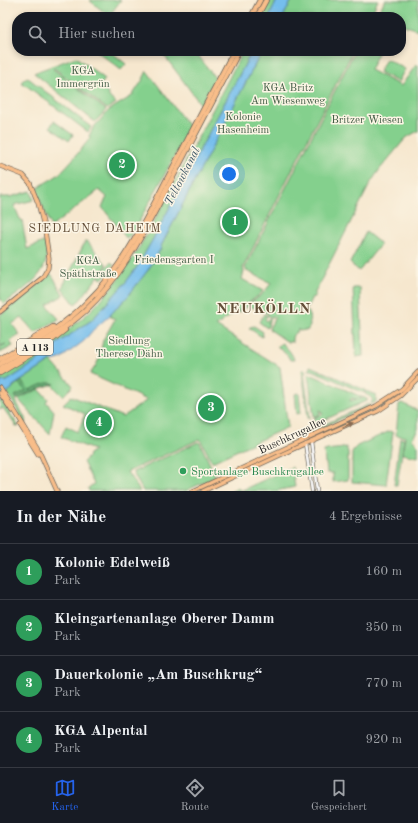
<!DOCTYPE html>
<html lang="de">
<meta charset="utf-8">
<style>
:root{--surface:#171b24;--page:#242831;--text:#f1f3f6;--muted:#9ea1a6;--line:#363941;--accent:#2563eb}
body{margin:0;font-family:"Old Standard TT",serif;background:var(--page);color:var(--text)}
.you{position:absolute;left:229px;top:174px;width:14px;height:14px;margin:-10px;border:3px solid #fff;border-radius:50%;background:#1a73e8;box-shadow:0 0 0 6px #1a73e833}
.badge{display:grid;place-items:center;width:26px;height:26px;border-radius:50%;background:var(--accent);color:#fff;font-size:13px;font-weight:700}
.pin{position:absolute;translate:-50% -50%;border:2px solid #fff;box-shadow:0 1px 4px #0006}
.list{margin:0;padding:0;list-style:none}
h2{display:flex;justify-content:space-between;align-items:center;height:52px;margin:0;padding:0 16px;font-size:17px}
h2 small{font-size:13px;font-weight:400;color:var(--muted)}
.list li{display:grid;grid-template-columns:26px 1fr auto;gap:12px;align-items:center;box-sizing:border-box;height:56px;padding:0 16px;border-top:1px solid var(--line)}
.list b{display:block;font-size:15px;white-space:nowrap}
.list p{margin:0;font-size:13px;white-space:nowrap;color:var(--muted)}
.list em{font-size:13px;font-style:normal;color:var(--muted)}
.icon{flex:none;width:22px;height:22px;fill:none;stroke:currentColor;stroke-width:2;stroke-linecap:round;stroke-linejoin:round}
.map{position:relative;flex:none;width:418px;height:491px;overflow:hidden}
.search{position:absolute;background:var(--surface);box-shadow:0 2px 6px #0003;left:12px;right:12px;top:12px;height:44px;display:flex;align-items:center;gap:10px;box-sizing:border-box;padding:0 14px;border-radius:16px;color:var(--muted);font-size:15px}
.sheet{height:276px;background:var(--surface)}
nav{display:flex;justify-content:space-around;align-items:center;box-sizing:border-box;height:56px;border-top:1px solid var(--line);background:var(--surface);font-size:11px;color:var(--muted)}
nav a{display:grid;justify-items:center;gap:2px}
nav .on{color:var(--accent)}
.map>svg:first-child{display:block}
.green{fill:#84d08d;stroke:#507654}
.forest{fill:#6bb278;stroke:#44674a}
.water{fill:#74beed;stroke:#486d84}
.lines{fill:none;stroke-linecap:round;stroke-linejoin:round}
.minor-casing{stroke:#68635a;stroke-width:4}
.major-casing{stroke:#68635a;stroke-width:5}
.highway-casing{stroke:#68635a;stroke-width:6}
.minor{stroke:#fff;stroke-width:2.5}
.major{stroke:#f8bd89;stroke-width:3.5}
.highway{stroke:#f8bd89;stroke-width:4.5}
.oneway{fill:#8a6c52}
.leisure-dot{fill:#2e9e5b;stroke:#fcf5e5;stroke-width:1.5}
.labels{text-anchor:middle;stroke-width:3;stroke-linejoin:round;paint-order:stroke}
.shield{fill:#fcf5e5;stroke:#5f5d58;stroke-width:1}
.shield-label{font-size:10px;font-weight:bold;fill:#1c1c1c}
.park-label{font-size:11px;fill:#405b44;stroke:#fcf5e5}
.street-label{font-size:11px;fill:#1c1c1c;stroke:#fcf5e5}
.leisure-label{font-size:11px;fill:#27864d;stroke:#fcf5e5;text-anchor:start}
.water-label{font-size:12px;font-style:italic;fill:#3b5565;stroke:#fcf5e5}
.neighbourhood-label{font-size:12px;letter-spacing:1px;fill:#644f39;stroke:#fcf5e5}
.district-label{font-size:15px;font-weight:bold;letter-spacing:1px;fill:#644f39;stroke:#fcf5e5}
</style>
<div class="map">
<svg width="418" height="491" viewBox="0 0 418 491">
<rect width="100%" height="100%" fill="#fcf5e5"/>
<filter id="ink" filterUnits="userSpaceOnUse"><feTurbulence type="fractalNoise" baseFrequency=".025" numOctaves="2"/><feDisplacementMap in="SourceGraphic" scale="8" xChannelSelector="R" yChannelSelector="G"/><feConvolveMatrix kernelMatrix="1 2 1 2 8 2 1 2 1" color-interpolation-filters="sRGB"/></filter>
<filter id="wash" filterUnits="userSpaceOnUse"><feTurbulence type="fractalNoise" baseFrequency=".012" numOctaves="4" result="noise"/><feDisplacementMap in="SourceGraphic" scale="16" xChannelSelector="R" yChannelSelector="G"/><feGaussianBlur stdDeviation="0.9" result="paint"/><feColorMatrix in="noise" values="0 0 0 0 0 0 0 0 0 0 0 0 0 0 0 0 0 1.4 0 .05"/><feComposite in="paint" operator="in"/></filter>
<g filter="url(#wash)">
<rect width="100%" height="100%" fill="#f6e7ce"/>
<g class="green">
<polygon points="89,0 121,0 109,16"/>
<polygon points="271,0 277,0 269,17 261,17"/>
<polygon points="292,0 378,0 370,17 283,17"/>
<polygon points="385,0 418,0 418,30 401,24 401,17 384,17 378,15 378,13"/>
<polygon points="99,51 110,51 126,64 121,70 98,52"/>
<polygon points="161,51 195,51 215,78 201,105"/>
<path d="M243,51H252L153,239L137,267L126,282L92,320L46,351L36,362L7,381L0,382V376C30,356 62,337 89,312C128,275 152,225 177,178C199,136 221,93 243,51Z"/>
<polygon points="262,51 353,51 290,174 243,268 244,271 242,279 263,291 258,296 216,326 280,367 288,427 212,462 200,439 127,472 140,491 89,491 88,488 94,484 83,462 89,456 88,455 94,450 61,437 66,426 78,432 85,414 63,404 71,396 123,417 147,400 90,374 95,367 101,355 100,355 103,340 115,319 109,316 128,296 148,270 161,248 161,246"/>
<path d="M355,51H379L370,70L401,86L416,65H418V131L409,136L405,139L380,169L371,182L315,292V297H312L306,310L307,312H309L310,326L307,331L306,330L299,331L298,329V331C292,334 292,337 292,343L290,341L289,343L269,329L275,317L274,316L272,318L267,315L268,313L267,312L265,313C257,309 249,303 241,311H240L237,314V312L238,311C251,303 263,296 271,283L247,271L245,268Z"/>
<polygon points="76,57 105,79 101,85 105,89 110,98 116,103 107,109 54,68 53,69 106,110 95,122 34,73 41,70"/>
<polygon points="386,59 405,69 398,82 379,72"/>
<path d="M147,71L190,128L135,229L127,239L102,207L107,197L99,190L51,227L36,191C40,184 52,180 59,174C70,163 81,150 90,138L89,136L93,128L109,110L132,96L142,81Z"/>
<polygon points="27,77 91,127 88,132 27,86 26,86 21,82"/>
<polygon points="54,121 73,135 69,141 50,127"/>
<path d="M31,191L34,200L14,205L20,219L22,220L27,249L43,242L45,243C54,273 25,288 4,304L1,299L0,300V197H10Z"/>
<polygon points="366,232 381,244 359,271 350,263"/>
<polygon points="86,240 107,265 80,300 75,304 62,288"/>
<polygon points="111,262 114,265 104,277 101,279 99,277"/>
<polygon points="50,273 54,278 57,284 63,294 62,296 47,305 59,319 35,333 22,318 12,324 20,335 10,341 13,346 0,353 0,347 6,344 0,346 0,315 42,282"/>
<polygon points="353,288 360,288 363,356 356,357"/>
<polygon points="264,314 267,316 265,319 267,321 269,318 271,319 268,323 269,325 267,328 259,322"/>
<polygon points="254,326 263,332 262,337 249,328 250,327"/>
<path d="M282,343C287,348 293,354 294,360H290L288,356L277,346Z"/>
<polygon points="51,361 73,386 63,396 52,385 55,384 52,383 29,390 21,381"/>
<polygon points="310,366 365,390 364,393 312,370 309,370"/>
<polygon points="302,370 305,370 306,372 304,373 310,418 308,418"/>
<path d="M308,374H310L362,397C361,399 354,399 352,398L350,400V401L356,399H362L363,397L368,400L322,421L315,423L314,418L323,414L322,413L321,410H320V414L314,417Z"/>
<polygon points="18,383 26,391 15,396 17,399 16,401 26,420 25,424 7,392"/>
<polygon points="39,389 48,399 46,402 54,411 50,434 18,399"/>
<path d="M366,391L376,395V402L372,404L371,402L373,401C371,396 369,396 365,394Z"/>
<polygon points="299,393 301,413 297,414 295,394"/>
<polygon points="395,396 396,397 381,407 313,439 313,438 324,431 377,407"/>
<polygon points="0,398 19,427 16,426 3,408 0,410"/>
<polygon points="402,403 418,411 418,429 412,439 418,445 418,457 402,454 405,437 396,435 399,404"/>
<polygon points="369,404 369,406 310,433 309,426 313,426 313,427 323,425"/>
<polygon points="390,431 393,433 386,485 352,482 352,452 354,449 357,446"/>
<polygon points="400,438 404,439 397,485 394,485"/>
<polygon points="198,442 200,443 216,477 185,491 143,491 133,473 133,472"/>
<path d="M346,447L348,452V480L333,482V473H327L326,463H325L324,451C331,448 339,450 346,447Z"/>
<polygon points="292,467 295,487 275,491 230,491 238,487 240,491"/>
</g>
<path class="forest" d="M21,381L29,390C37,387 47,380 55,384C41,387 29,392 17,399L15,396L26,391L18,383Z"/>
<g class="water">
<polygon points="277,0 292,0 283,17 269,17"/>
<polygon points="252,51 262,51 161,246 161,248 148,270 128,296 109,316 93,330 84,341 60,359 51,361 13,386 12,389 0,397 0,382 7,381 36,362 46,351 92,320 126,282 137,267 153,239"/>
</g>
</g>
<g filter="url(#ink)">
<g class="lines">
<g class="minor-casing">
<g id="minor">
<polyline points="311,441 317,491"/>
<polyline points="305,443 312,491"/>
</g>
</g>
<g class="major-casing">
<g id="major">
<polyline points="0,166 23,175 30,183 38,203 45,231 49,258 48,268 42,278 0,312"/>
<polyline points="0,387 38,449 57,491"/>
<polyline points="0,393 12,411"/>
<polyline points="20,425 38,454"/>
<polyline points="193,491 376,406 402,389 418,372"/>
<polyline points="203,491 291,450 378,411 400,396 418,378"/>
</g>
</g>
<g class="highway-casing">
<g id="highway">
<polyline points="251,17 260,0"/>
<polyline points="257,17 266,0"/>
<polyline points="0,359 53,327"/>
<path d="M0,364C31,345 63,327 88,301C124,266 145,221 168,177C190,135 212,93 234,51"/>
<path d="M0,369C29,351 59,334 85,311C125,274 148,224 173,177C195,135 217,93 239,51"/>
<polyline points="0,373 43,347 65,330"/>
</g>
</g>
<use href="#minor" class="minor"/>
<use href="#major" class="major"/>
<use href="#highway" class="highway"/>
</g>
<defs><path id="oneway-solid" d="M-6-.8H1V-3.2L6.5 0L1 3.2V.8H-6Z"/></defs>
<use class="oneway" href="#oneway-solid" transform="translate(348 425) rotate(-24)"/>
</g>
<circle class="leisure-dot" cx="183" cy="471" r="4"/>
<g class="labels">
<rect class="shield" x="17" y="339" width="36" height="16" rx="3"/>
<g class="shield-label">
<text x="35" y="351">A 113</text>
</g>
<g class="park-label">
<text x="83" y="74">KGA<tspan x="83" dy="13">Immergrün</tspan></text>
<text x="288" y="91">KGA Britz<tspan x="288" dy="13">Am Wiesenweg</tspan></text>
<text x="243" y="120">Kolonie<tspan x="243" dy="13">Hasenheim</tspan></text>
<text x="367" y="123">Britzer Wiesen</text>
<text x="174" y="263">Friedensgarten I</text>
<text x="88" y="264">KGA<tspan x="88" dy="13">Späthstraße</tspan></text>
<text x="129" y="344">Siedlung<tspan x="129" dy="13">Therese Dähn</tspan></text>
</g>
<g class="street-label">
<text transform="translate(292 435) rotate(-25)" y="4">Buschkrugallee</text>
</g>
<g class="leisure-label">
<text x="191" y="475">Sportanlage Buschkrugallee</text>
</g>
<g class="water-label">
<text transform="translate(182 176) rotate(-63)" y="4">Teltowkanal</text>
</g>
<g class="neighbourhood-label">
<text x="95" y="232">SIEDLUNG DAHEIM</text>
</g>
<g class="district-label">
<text x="264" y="313">NEUKÖLLN</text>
</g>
</g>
</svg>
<div class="you"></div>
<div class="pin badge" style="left:235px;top:222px;background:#2e9e5b">1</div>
<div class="pin badge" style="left:122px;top:165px;background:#2e9e5b">2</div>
<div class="pin badge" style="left:211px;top:408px;background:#2e9e5b">3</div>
<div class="pin badge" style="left:99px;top:423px;background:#2e9e5b">4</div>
<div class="search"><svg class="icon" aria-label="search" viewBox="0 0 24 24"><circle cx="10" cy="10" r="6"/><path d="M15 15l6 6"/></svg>Hier suchen</div>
</div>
<section class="sheet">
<h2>In der Nähe<small>4 Ergebnisse</small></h2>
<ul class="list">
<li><span class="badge" style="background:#2e9e5b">1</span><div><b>Kolonie Edelweiß</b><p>Park</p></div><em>160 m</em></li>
<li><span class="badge" style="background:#2e9e5b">2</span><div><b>Kleingartenanlage Oberer Damm</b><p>Park</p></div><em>350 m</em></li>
<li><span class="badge" style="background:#2e9e5b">3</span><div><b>Dauerkolonie „Am Buschkrug“</b><p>Park</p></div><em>770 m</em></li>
<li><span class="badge" style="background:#2e9e5b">4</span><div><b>KGA Alpental</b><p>Park</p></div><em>920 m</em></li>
</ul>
</section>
<nav>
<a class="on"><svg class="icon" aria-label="map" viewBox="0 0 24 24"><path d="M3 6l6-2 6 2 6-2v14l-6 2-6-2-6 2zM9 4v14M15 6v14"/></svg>Karte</a>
<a><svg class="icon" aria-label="directions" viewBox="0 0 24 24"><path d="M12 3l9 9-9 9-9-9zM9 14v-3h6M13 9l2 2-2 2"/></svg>Route</a>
<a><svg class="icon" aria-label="saved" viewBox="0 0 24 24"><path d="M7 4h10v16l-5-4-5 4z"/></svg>Gespeichert</a>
</nav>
